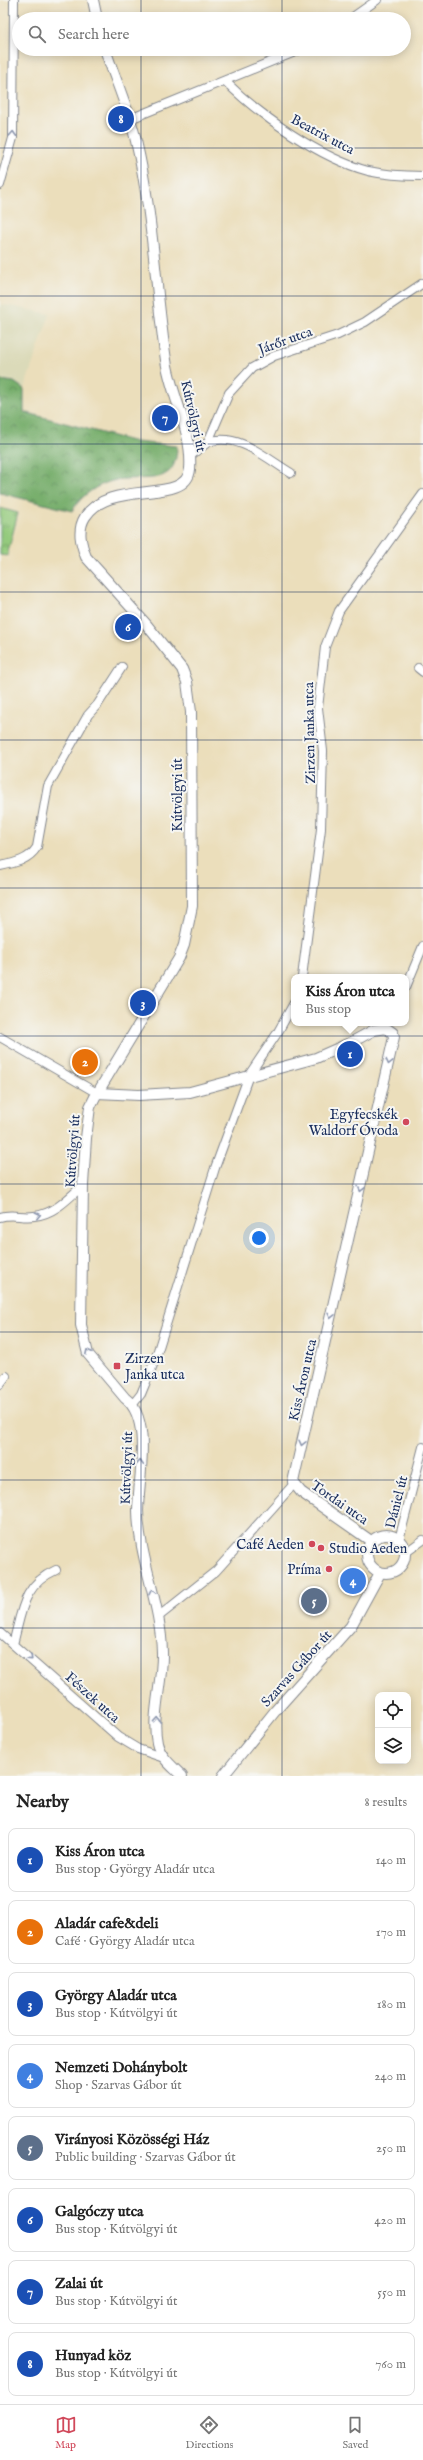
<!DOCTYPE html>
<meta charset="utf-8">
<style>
:root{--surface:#fff;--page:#f2f2f2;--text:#222;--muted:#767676;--line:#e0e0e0;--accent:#d1495b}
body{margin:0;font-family:"IM FELL English",serif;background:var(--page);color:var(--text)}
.controls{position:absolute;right:12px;bottom:12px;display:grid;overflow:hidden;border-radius:8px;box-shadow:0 2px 10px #0003}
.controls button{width:36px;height:36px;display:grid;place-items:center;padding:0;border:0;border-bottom:1px solid var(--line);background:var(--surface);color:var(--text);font:20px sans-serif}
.you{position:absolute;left:259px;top:1238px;width:14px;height:14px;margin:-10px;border:3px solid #fff;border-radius:50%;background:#1a73e8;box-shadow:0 0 0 6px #1a73e833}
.badge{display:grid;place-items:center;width:26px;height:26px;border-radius:50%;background:var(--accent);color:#fff;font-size:13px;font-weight:700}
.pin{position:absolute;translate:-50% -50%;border:2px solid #fff;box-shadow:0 1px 4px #0006}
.popup{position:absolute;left:291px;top:974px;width:118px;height:52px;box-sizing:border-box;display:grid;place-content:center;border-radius:8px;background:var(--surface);filter:drop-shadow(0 1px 3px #0005);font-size:13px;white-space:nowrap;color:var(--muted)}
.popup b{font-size:15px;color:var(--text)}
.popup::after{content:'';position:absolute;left:50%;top:100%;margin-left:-8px;border:8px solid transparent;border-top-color:var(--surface)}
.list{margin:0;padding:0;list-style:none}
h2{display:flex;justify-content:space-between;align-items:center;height:52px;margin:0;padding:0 16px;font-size:17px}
h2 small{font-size:13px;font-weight:400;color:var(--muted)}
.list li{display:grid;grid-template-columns:26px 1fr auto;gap:12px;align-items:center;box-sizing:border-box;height:64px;margin:0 8px 8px;padding:0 8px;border:1px solid var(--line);border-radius:8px}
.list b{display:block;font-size:15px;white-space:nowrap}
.list p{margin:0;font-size:13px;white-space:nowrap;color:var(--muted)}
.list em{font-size:13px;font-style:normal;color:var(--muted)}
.icon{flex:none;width:22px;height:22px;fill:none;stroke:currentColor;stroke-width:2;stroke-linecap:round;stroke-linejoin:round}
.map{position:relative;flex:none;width:423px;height:1776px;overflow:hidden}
.search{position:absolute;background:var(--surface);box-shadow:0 2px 10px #0003;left:12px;right:12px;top:12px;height:44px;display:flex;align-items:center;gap:10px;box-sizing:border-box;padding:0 14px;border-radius:22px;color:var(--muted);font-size:15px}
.sheet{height:628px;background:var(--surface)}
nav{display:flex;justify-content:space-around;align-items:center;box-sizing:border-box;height:56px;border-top:1px solid var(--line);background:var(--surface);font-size:11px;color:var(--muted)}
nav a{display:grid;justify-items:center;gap:2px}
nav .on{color:var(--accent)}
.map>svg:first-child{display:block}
.built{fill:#dbdab9}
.forest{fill:url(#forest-crowns);stroke:#496e65}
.park{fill:url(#park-tufts);stroke:#587c6e}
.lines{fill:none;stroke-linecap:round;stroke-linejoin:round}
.minor-casing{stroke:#83868c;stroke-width:10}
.tertiary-casing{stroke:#83868c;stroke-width:12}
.minor{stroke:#fff;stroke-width:8}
.tertiary{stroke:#fff;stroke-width:10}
.oneway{stroke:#8d97ae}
.grid{fill:none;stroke:#1b2f5e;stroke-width:1;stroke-opacity:0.55}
.poi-dot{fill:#d1495b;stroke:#f6f6f2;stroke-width:1.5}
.labels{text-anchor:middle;stroke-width:4;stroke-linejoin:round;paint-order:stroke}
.street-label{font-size:14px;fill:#1b2f5e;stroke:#f6f6f2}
.poi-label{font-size:14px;fill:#1b2f5e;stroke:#f6f6f2;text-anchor:end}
</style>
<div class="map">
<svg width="423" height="1776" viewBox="0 0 423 1776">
<defs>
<pattern id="forest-crowns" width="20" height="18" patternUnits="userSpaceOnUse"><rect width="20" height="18" fill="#77ae6c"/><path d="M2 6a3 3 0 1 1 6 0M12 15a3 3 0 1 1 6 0" fill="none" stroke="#618e5c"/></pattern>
<pattern id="park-tufts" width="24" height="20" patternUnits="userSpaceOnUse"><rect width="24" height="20" fill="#94ca7d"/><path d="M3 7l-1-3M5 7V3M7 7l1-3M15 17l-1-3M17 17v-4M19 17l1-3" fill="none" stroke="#78a46a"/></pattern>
</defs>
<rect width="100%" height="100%" fill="#f6f6f2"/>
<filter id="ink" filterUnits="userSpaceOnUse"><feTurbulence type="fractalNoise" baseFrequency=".025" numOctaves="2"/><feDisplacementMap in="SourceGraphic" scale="8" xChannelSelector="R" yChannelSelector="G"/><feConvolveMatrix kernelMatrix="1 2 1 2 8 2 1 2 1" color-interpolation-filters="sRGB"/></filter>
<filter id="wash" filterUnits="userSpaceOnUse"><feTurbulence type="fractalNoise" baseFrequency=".012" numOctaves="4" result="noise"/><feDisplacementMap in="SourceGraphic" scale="16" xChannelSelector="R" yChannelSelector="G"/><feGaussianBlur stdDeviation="0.9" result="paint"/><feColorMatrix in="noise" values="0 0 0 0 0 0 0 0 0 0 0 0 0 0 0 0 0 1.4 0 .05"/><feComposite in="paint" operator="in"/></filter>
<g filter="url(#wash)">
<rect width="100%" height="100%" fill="#ebdebb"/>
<polygon class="built" points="0,304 50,314 24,389 24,412 136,442 177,446 175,465 167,474 157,478 116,480 100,485 81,499 72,511 0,493"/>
<path class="forest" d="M0,380L14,382L24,389V412L136,442L177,446C177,489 145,475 116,480C98,484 81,495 72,511L0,493Z"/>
<polygon class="park" points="0,508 18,513 7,556 0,555"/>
</g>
<g filter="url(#ink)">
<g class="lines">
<g class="minor-casing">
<g id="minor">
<polyline points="350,19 377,0"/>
<path d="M225,81C260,116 320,158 368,171C386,175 405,176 423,176"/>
<polyline points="130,119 302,49"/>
<polyline points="0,185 13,138 14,0"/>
<path d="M208,442C238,432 266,458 291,473"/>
<polyline points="190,456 208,442 229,393 252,368 274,356 338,335 365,322 423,283"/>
<polyline points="418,668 423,672"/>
<path d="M0,866C15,863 29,860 37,847L48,786L88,715L98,704L122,667"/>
<polyline points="302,977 321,829 323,751 318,708 325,647 339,611 423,494"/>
<polyline points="406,987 423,946"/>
<polyline points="0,1037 97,1093"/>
<path d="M0,1217C12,1213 22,1218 34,1216C54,1214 68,1199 83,1185"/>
<polyline points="0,1384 6,1376"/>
<polyline points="133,1404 141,1394 155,1360 215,1168 249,1075 278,1032 294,1003"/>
<polyline points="399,1540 423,1447"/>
<polyline points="405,1553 423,1540"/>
<polyline points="158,1617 216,1571 293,1485"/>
<polyline points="0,1633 118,1737 138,1749 164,1758"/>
<path d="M13,1644C22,1612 22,1585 56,1570"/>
</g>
</g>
<g class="tertiary-casing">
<g id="tertiary">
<polyline points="93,0 97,19"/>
<path d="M105,49C115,79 129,110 136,141C153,212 155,287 166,360C171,395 193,432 190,469C187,506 109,478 85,517C77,530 81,544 86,557L146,624L182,669L187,682L191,712L192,906L184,945L179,958L95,1097L90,1107L86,1138L83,1185L81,1325L88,1354L125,1398C153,1419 138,1480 138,1511C139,1559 161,1604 162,1652C163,1680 151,1716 157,1743C160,1757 172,1766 182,1776"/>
<polyline points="97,1093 139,1095 190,1092 316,1058 350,1043 374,1030 386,1028 393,1033 394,1037 293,1482 301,1492 371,1541"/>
<circle cx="386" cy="1554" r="19"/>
<polyline points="223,1776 276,1710 351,1626 380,1573"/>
</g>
</g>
<use href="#minor" class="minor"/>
<use href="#tertiary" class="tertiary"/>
</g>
<defs><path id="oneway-chevron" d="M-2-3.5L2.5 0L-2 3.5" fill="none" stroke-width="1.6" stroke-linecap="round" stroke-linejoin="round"/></defs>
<g class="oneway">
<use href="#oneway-chevron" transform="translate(13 134) rotate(-87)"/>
<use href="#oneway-chevron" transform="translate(389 1062) rotate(103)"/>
<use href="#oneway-chevron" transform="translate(361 1189) rotate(103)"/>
<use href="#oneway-chevron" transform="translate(38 1215) rotate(-13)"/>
<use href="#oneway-chevron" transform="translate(331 1316) rotate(103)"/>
<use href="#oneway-chevron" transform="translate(88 1352) rotate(-115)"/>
<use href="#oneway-chevron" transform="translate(302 1443) rotate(103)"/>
<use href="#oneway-chevron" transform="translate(140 1463) rotate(-87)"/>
<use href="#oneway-chevron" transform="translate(152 1592) rotate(-103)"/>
<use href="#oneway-chevron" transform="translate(30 1658) rotate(42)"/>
<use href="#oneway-chevron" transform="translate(157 1720) rotate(-86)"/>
</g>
</g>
<path class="grid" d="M141,0V19M282,0V19M141,49V1776M282,49V1776M0,148H423M0,296H423M0,444H423M0,592H423M0,740H423M0,888H423M0,1036H423M0,1184H423M0,1332H423M0,1480H423M0,1628H423"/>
<g class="poi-dot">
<circle cx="406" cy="1122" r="4"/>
<rect x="113" y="1362" width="8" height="8" rx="2"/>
<circle cx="312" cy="1544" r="4"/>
<circle cx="321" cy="1548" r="4"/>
<circle cx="329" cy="1569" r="4"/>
</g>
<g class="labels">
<g class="street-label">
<text transform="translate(323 134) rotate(28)" y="5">Beatrix utca</text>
<text transform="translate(285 340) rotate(-20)" y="5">Járőr utca</text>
<text transform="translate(194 416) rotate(77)" y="5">Kútvölgyi út</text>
<text transform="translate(309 733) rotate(-91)" y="5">Zirzen Janka utca</text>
<text transform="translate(177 795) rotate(-90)" y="5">Kútvölgyi út</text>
<text transform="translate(72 1151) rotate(-86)" y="5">Kútvölgyi út</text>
<text transform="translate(302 1380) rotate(-77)" y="5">Kiss Áron utca</text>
<text transform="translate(126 1468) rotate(-88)" y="5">Kútvölgyi út</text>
<text transform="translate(340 1502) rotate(35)" y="5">Tordai utca</text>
<text transform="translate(396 1502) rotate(-76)" y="5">Dániel út</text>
<text transform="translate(296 1668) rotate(-48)" y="5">Szarvas Gábor út</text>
<text transform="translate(93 1697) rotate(42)" y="5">Fészek utca</text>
</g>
<g class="poi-label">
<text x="398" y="1119">Egyfecskék<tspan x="398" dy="16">Waldorf Óvoda</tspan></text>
<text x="125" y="1363" text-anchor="start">Zirzen<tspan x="125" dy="16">Janka utca</tspan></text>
<text x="304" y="1549">Café Aeden</text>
<text x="329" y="1553" text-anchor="start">Studio Aeden</text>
<text x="321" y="1574">Príma</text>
</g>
</g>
</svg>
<div class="controls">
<button><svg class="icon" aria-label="locate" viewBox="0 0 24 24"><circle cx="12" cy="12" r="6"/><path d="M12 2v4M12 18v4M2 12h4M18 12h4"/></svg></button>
<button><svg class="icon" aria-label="layers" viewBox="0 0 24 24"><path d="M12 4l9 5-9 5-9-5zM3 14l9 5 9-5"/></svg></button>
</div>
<div class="you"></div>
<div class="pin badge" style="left:350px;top:1054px;background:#1a4fb4">1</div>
<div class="popup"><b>Kiss Áron utca</b>Bus stop</div>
<div class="pin badge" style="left:85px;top:1062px;background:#e8710a">2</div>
<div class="pin badge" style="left:143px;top:1003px;background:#1a4fb4">3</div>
<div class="pin badge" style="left:353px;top:1581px;background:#3f7fe0">4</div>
<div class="pin badge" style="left:314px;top:1601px;background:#5c6f8a">5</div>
<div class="pin badge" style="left:128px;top:627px;background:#1a4fb4">6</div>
<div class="pin badge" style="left:165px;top:418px;background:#1a4fb4">7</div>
<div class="pin badge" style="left:121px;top:119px;background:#1a4fb4">8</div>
<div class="search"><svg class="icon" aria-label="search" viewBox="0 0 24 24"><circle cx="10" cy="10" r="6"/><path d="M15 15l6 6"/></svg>Search here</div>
</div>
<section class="sheet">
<h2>Nearby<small>8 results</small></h2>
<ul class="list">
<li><span class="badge" style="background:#1a4fb4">1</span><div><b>Kiss Áron utca</b><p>Bus stop · György Aladár utca</p></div><em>140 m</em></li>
<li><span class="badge" style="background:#e8710a">2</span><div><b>Aladár cafe&amp;deli</b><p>Café · György Aladár utca</p></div><em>170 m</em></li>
<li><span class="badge" style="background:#1a4fb4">3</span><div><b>György Aladár utca</b><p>Bus stop · Kútvölgyi út</p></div><em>180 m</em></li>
<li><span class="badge" style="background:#3f7fe0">4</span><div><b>Nemzeti Dohánybolt</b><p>Shop · Szarvas Gábor út</p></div><em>240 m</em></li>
<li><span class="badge" style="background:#5c6f8a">5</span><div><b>Virányosi Közösségi Ház</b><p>Public building · Szarvas Gábor út</p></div><em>250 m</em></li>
<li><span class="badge" style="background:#1a4fb4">6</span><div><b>Galgóczy utca</b><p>Bus stop · Kútvölgyi út</p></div><em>420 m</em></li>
<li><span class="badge" style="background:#1a4fb4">7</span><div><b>Zalai út</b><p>Bus stop · Kútvölgyi út</p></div><em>550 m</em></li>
<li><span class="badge" style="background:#1a4fb4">8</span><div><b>Hunyad köz</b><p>Bus stop · Kútvölgyi út</p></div><em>760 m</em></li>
</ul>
</section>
<nav>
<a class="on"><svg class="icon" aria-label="map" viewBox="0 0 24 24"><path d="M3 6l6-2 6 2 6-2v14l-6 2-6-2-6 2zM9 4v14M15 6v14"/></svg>Map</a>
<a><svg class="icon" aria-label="directions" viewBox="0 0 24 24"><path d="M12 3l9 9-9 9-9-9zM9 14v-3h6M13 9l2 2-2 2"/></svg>Directions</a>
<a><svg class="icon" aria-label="saved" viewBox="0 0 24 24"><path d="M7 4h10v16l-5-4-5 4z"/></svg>Saved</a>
</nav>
